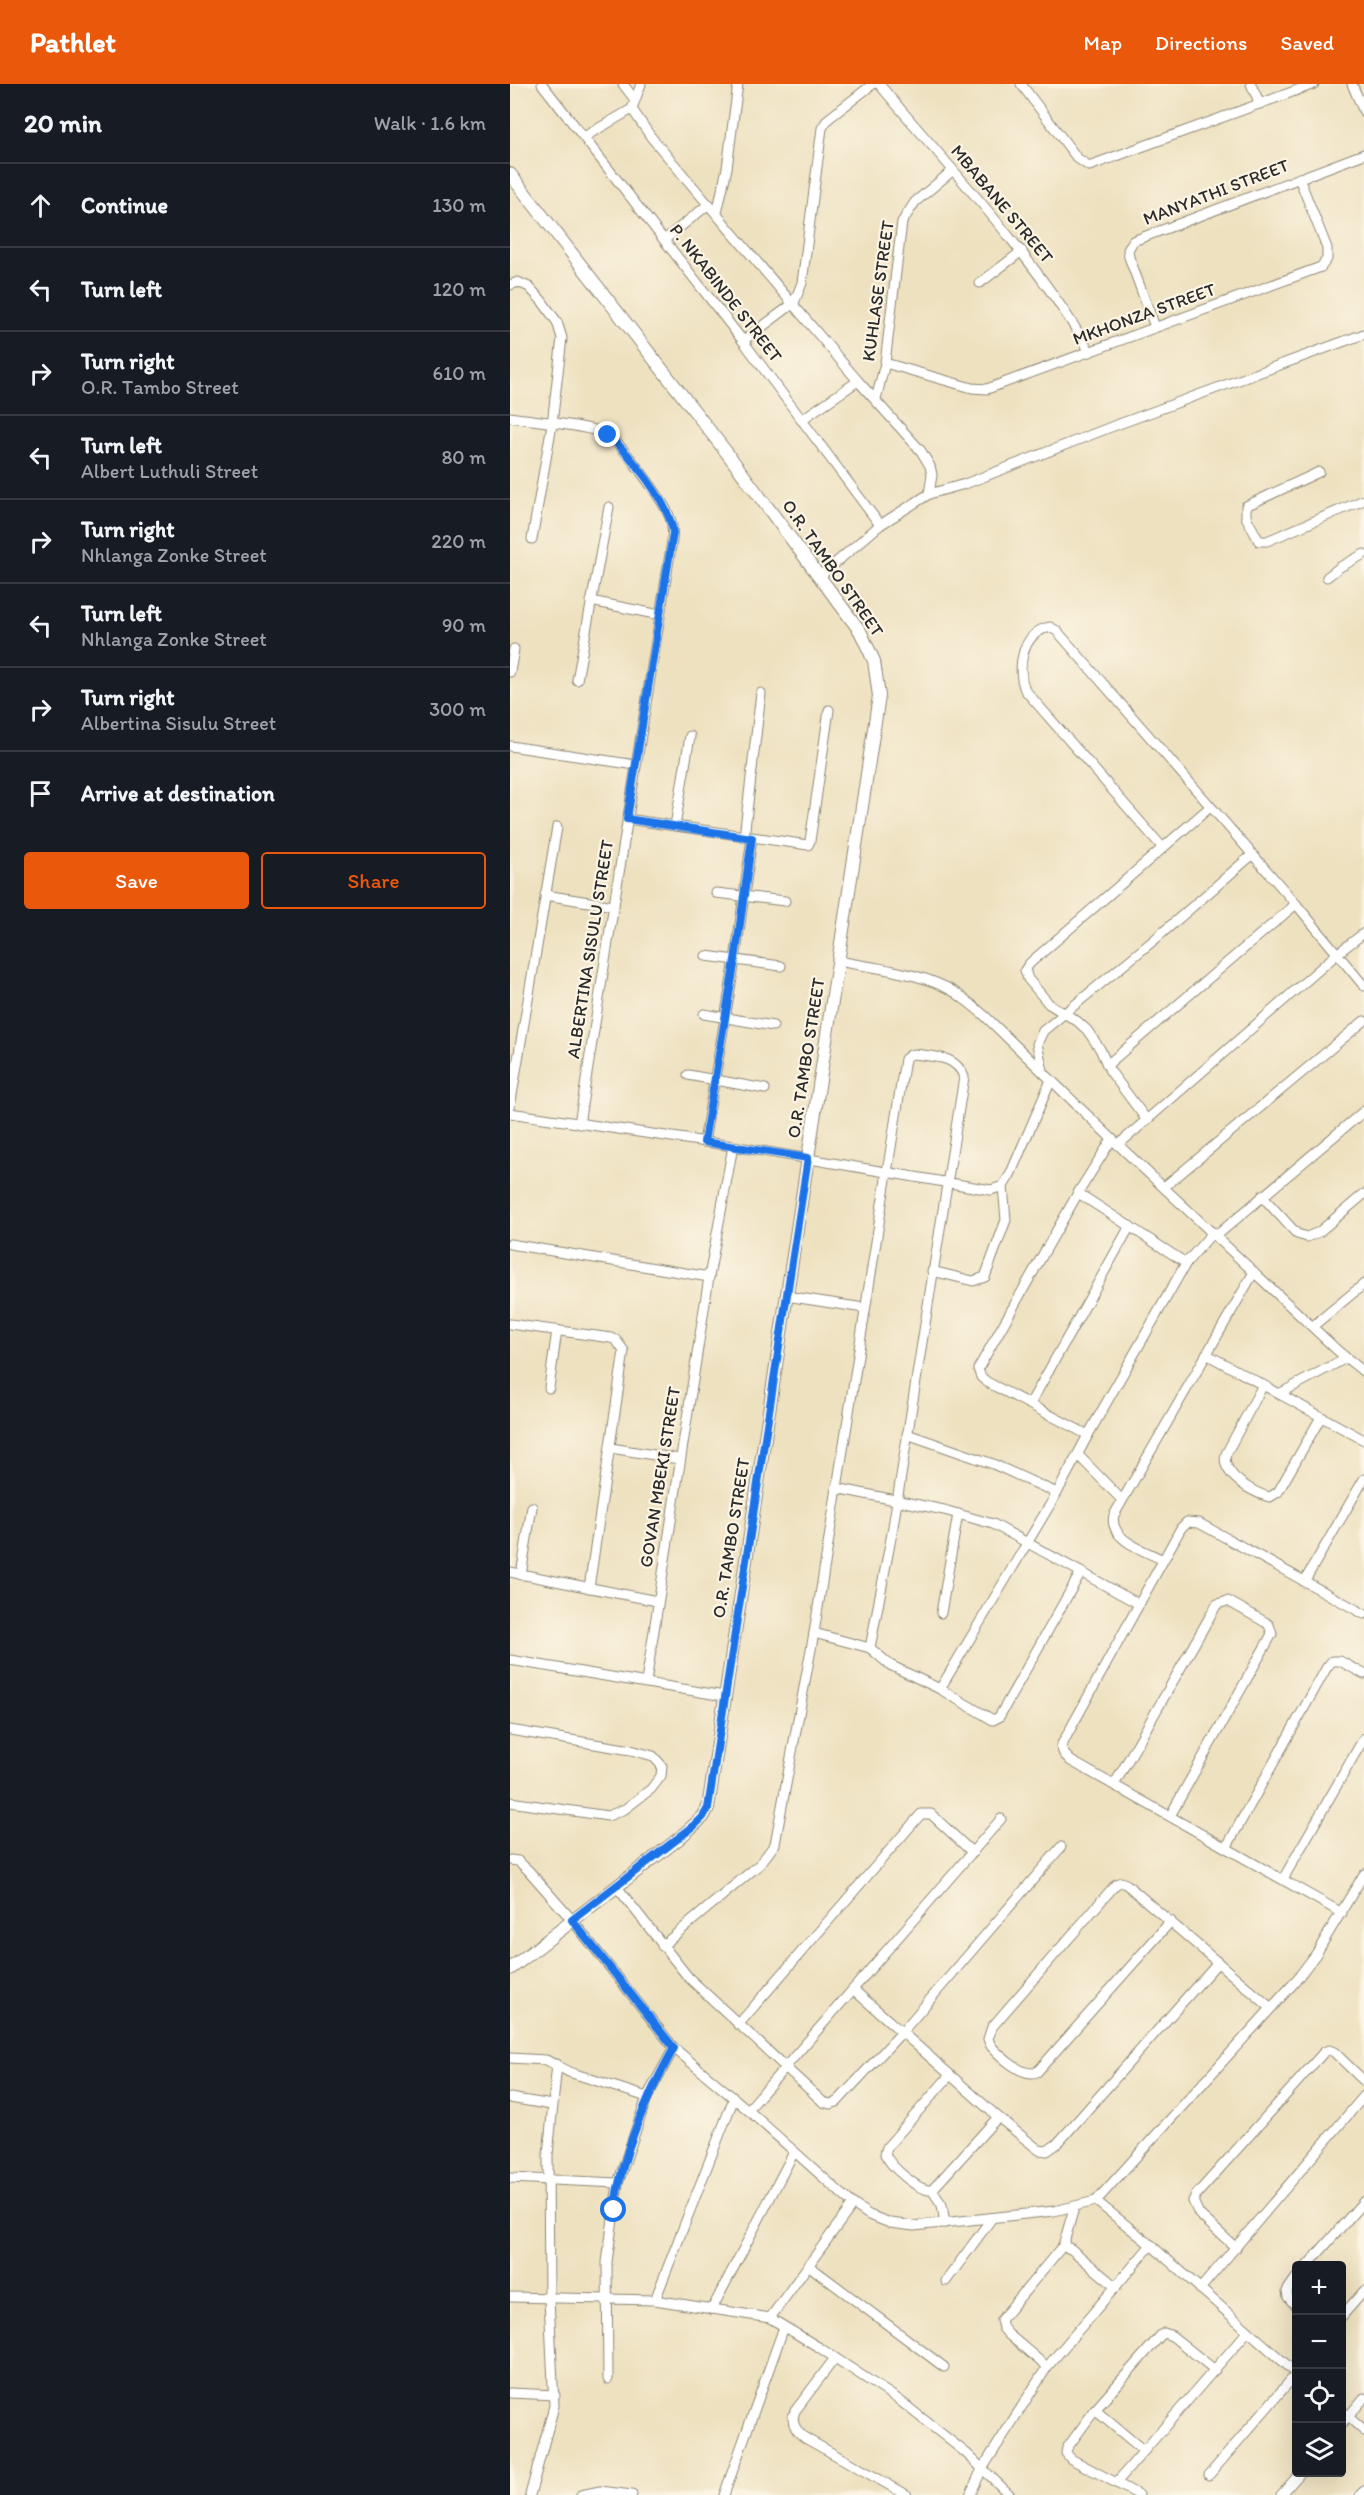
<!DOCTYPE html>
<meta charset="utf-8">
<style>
:root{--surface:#171b24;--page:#20242c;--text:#f1f3f6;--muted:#9ea1a6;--line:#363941;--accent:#ea580c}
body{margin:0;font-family:Itim,sans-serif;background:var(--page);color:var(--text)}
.controls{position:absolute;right:18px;bottom:18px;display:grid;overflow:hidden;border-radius:6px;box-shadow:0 6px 24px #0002}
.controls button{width:54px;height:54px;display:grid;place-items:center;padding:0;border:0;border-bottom:2px solid var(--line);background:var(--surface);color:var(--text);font:30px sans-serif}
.stop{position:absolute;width:18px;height:18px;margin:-14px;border:4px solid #1a73e8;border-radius:50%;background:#fff}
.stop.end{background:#1a73e8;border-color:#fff;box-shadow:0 2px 6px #0008}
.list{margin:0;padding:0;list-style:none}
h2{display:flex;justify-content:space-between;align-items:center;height:78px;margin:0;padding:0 24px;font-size:26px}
h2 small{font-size:20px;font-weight:400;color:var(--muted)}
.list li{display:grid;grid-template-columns:39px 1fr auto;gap:18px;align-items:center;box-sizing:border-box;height:84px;padding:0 24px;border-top:2px solid var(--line)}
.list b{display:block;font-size:22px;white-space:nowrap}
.list p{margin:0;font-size:20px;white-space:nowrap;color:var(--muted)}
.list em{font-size:20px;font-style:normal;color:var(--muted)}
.actions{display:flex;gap:12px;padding:18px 24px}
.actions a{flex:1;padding:14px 0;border:2px solid var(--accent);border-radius:6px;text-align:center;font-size:21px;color:var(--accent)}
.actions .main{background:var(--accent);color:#fff}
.icon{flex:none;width:33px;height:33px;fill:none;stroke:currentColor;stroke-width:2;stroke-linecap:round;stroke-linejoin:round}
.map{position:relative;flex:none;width:854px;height:2411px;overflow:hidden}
header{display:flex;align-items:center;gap:36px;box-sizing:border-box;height:84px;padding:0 30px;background:var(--accent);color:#fff}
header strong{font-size:28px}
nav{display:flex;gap:33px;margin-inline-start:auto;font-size:21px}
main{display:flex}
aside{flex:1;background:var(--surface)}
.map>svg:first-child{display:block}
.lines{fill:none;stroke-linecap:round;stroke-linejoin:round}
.minor-casing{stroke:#8c8676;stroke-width:11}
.tertiary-casing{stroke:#8c8676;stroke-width:14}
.minor{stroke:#fff;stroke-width:9}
.tertiary{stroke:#fff;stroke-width:12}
.route{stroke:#1a73e8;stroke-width:8}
.labels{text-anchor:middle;stroke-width:4.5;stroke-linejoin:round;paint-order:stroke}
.street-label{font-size:18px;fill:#2b2b2b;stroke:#fcf5e5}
</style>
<header>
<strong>Pathlet</strong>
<nav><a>Map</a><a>Directions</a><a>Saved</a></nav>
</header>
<main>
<aside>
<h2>20 min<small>Walk · 1.6 km</small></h2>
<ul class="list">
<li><svg class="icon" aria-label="ahead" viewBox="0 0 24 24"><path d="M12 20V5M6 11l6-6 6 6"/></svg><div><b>Continue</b></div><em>130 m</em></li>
<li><svg class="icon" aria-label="left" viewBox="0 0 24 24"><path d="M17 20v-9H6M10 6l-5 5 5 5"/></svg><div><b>Turn left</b></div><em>120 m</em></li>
<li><svg class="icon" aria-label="right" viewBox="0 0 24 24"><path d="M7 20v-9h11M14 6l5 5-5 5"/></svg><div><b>Turn right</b><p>O.R. Tambo Street</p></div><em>610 m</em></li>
<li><svg class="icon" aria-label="left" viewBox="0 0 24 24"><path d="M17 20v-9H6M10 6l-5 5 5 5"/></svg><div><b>Turn left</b><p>Albert Luthuli Street</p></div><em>80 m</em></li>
<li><svg class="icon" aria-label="right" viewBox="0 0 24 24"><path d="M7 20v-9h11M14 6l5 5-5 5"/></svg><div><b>Turn right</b><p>Nhlanga Zonke Street</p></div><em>220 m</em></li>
<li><svg class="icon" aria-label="left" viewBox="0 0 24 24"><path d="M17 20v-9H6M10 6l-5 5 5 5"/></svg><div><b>Turn left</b><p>Nhlanga Zonke Street</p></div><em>90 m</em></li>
<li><svg class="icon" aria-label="right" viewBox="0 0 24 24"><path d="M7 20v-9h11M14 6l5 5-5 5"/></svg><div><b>Turn right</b><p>Albertina Sisulu Street</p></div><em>300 m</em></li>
<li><svg class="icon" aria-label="arrive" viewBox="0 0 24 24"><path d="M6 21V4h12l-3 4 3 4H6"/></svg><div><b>Arrive at destination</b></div></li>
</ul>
<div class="actions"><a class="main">Save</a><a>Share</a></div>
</aside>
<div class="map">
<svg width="854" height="2411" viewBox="0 0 854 2411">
<rect width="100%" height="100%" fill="#fcf5e5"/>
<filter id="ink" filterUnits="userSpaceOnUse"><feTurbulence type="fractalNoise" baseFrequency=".0167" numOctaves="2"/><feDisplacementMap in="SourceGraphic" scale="12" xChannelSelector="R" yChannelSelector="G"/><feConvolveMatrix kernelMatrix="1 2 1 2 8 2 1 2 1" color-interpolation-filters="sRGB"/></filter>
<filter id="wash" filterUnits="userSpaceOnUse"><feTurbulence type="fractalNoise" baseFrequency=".008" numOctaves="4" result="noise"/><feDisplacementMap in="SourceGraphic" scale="24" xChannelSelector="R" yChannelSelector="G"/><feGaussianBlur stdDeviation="1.35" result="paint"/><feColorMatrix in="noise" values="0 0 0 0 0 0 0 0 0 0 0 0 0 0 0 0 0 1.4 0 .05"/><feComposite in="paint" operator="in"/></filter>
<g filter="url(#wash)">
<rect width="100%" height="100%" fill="#eee1c0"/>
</g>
<g filter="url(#ink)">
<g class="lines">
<g class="minor-casing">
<g id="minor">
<polyline points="32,0 233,257 370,441"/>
<polyline points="113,0 125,16"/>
<path d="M369,0C442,87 522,169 580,268"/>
<polyline points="511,0 567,74 579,82 804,0"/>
<polyline points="741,0 750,20"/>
<polyline points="842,0 854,28"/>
<polyline points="122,25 141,53 348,297 411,367 420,382 422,391 419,410"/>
<polyline points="122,25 131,0"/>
<polyline points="74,53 122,25"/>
<polyline points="207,129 217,84 228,0"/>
<polyline points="154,156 199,120"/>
<polyline points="470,199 512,167"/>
<polyline points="0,201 8,198 19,203 32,217 47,238 52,254 42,340 22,455"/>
<polyline points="645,243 619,173 618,166 623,157 854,70"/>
<polyline points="233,257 284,219 292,199 312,44 318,35 363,0"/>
<polyline points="375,279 462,304 477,305 811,183 817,175 817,164 789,94"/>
<polyline points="366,315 375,279 392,138 405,118 442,87"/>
<path d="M0,333C24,337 77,341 96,350C111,358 154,417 160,434C163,442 163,449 162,457L69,1040"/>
<polyline points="291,336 348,297"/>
<polyline points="809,388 736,422 736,433 749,457 757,457 854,416"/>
<polyline points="310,492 370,441 419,410 455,400 601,343 854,250"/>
<polyline points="817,493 830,483 854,470"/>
<polyline points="81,517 150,531"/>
<polyline points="0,588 4,565"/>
<polyline points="67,596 99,423"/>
<polyline points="0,662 126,681"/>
<polyline points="117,735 298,761 300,757 319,626"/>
<polyline points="165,742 180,652"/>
<polyline points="234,753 251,609"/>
<path d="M653,764L515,606C506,584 512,548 540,543L547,547L786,820L854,902"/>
<polyline points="206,809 275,817"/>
<polyline points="35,811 104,822"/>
<polyline points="196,872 271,882"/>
<path d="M329,877C368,885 412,888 446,909C456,916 466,924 475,932L602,1055L828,1267L854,1288"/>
<polyline points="194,930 263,942"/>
<polyline points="597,981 786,820"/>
<polyline points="533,987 527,960 533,947 644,856 742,771"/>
<polyline points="178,991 255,1005"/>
<polyline points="0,1023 47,743"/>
<polyline points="0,1029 223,1062 481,1106 493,1102 500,1091 541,996"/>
<polyline points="636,1035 600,987 590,965 577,946 567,937 539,920 518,895 515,886 520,879 700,723"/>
<polyline points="194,1058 225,876 242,754"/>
<polyline points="608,1061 828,869 854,849"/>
<polyline points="654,1103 854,937"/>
<polyline points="568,1109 676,1179"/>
<polyline points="752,1112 787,1150 797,1153 809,1148 854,1110"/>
<polyline points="706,1152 854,1027"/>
<polyline points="0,1160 199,1193"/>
<polyline points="422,1187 463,1197 475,1193 496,1136 493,1102"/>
<polyline points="276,1212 354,1224"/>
<polyline points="0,1240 101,1254 106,1256 114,1267 79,1504"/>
<polyline points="803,1242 854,1200"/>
<polyline points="696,1270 854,1356"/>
<path d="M753,1301L716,1370C710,1390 744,1410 760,1413L768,1408L811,1333"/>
<polyline points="39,1304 47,1246"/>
<polyline points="769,1310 836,1274"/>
<polyline points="520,1320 620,1142"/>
<polyline points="397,1350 483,1380 547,1409"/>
<polyline points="578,1351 477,1298 471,1293 468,1285 568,1109 602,1055"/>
<polyline points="101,1364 169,1375"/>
<polyline points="568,1371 611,1415"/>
<polyline points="326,1404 434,1426 483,1440 629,1520"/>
<path d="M653,1476C636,1467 598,1456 604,1431L744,1188"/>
<polyline points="0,1488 147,1517"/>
<polyline points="11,1491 22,1423"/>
<polyline points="794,1498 854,1395"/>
<polyline points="431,1529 448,1430"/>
<polyline points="304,1549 360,1564 380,1581 430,1605 483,1636 489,1633 571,1488"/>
<polyline points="0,1576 214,1612"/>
<polyline points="136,1598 199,1193 223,1062"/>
<polyline points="430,1605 547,1409 578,1351 676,1179 703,1148"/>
<polyline points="0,1646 121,1666 143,1672 152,1682 151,1692 141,1705 115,1725 98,1732 0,1718"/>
<polyline points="604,1701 707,1520 718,1517 755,1538 759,1541 762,1550 660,1732"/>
<polyline points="716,1764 817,1583 822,1577 830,1577 854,1590"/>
<polyline points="0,1776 8,1777 18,1786 62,1836 164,1964 238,2026 343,2120 359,2131 380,2139 404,2142 544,2127 586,2117 784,1899 806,1870 854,1790"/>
<polyline points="773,1795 854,1654"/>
<polyline points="107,1803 178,1893 313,2018 320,2020 327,2018 392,1948 551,1763"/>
<polyline points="832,1829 561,1677 554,1670 551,1662 671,1444 677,1438 689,1439 854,1530"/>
<path d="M661,1837L527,1988C513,1994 490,1972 481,1962L478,1955L482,1943L606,1800L611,1798L616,1800L761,1924"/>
<path d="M152,1862L250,1780L265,1760L304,1549L395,975L400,971L404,970C424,973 446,971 454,993L382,1449L360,1564"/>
<polyline points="344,1906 488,2033 529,2066 537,2067 547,2060 708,1878"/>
<polyline points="228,1941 411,1730 421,1730 463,1769"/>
<polyline points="0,1974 36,1976 59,1988 137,2013"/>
<path d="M440,1991L377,2063L375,2070C380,2082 409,2108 422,2106L488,2033"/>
<polyline points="0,2014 42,2021"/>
<polyline points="238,2026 491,1735"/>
<polyline points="0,2094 108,2099"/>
<polyline points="422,2106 432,2121 435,2139"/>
<polyline points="586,2117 641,2161 786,2289"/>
<polyline points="553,2162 564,2124"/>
<polyline points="726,2164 689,2130 683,2117 686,2111 814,1968 819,1966 824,1968 854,1997"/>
<polyline points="298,2181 434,2283"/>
<polyline points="797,2182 854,2117"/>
<polyline points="786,2194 777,2207 778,2213 786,2222"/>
<polyline points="436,2197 482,2134"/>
<polyline points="690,2205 854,2012"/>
<polyline points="0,2213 145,2216 260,2234 310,2264 389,2316 456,2369 500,2411"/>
<polyline points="145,2216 224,2014"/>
<polyline points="202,2225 284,2068"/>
<polyline points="832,2232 854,2207"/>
<polyline points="260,2234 343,2120"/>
<path d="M325,2274L285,2327C280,2338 286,2347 295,2354L397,2411"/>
<polyline points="537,2283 498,2250 493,2244 491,2236 550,2165 553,2162 561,2165 606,2203"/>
<polyline points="98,2295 97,2178 108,2099 137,2013 164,1964"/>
<polyline points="0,2309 45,2311"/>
<polyline points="585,2326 634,2367"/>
<polyline points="832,2327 854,2347"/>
<polyline points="832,2340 854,2314"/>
<polyline points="699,2391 786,2290"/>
<polyline points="606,2399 738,2247"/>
<polyline points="20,2411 44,2322 39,2214 38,2071 47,1980"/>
<polyline points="71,2411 90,2407 122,2411"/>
<polyline points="214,2411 274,2243"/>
<polyline points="460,2411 472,2385 537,2283 641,2161"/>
<polyline points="629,2411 561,2375 556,2369 557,2364 585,2326 651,2251 654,2249 662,2252 705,2286"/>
<polyline points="771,2411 791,2388"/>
<polyline points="850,2411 854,2407"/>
</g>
</g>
<g class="tertiary-casing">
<polyline id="tertiary" points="0,90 217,369 350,547 364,577 369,612 198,1724 193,1733 167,1756 0,1885"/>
</g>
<use href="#minor" class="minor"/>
<use href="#tertiary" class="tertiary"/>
</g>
</g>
<g class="lines" filter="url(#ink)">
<path class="route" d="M98,351C119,369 161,421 163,449L117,735L242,754L225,876L194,1058L298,1074L198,1724L193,1733L184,1742L62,1836L164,1964C135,2017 113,2065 104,2126"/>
</g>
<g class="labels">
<g class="street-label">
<text transform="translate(706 108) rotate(-21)" y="6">MANYATHI STREET</text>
<text transform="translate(492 120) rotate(50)" y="6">MBABANE STREET</text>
<text transform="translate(368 207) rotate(-82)" y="6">KUHLASE STREET</text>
<text transform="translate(216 209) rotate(52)" y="6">P. NKABINDE STREET</text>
<text transform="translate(634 230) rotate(-20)" y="6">MKHONZA STREET</text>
<text transform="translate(323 484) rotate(55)" y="6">O.R. TAMBO STREET</text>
<text transform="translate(80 865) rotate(-81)" y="6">ALBERTINA SISULU STREET</text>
<text transform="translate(296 974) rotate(-81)" y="6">O.R. TAMBO STREET</text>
<text transform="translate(150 1393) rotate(-81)" y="6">GOVAN MBEKI STREET</text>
<text transform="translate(221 1454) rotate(-81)" y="6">O.R. TAMBO STREET</text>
</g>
</g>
</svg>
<div class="controls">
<button>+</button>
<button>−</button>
<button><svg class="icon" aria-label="locate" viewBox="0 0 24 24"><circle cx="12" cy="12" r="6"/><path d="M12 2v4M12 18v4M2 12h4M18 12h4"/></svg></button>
<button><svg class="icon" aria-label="layers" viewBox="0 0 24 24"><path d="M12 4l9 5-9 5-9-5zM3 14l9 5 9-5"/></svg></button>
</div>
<div class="stop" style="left:104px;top:2126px"></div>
<div class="stop end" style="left:98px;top:351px"></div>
</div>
</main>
